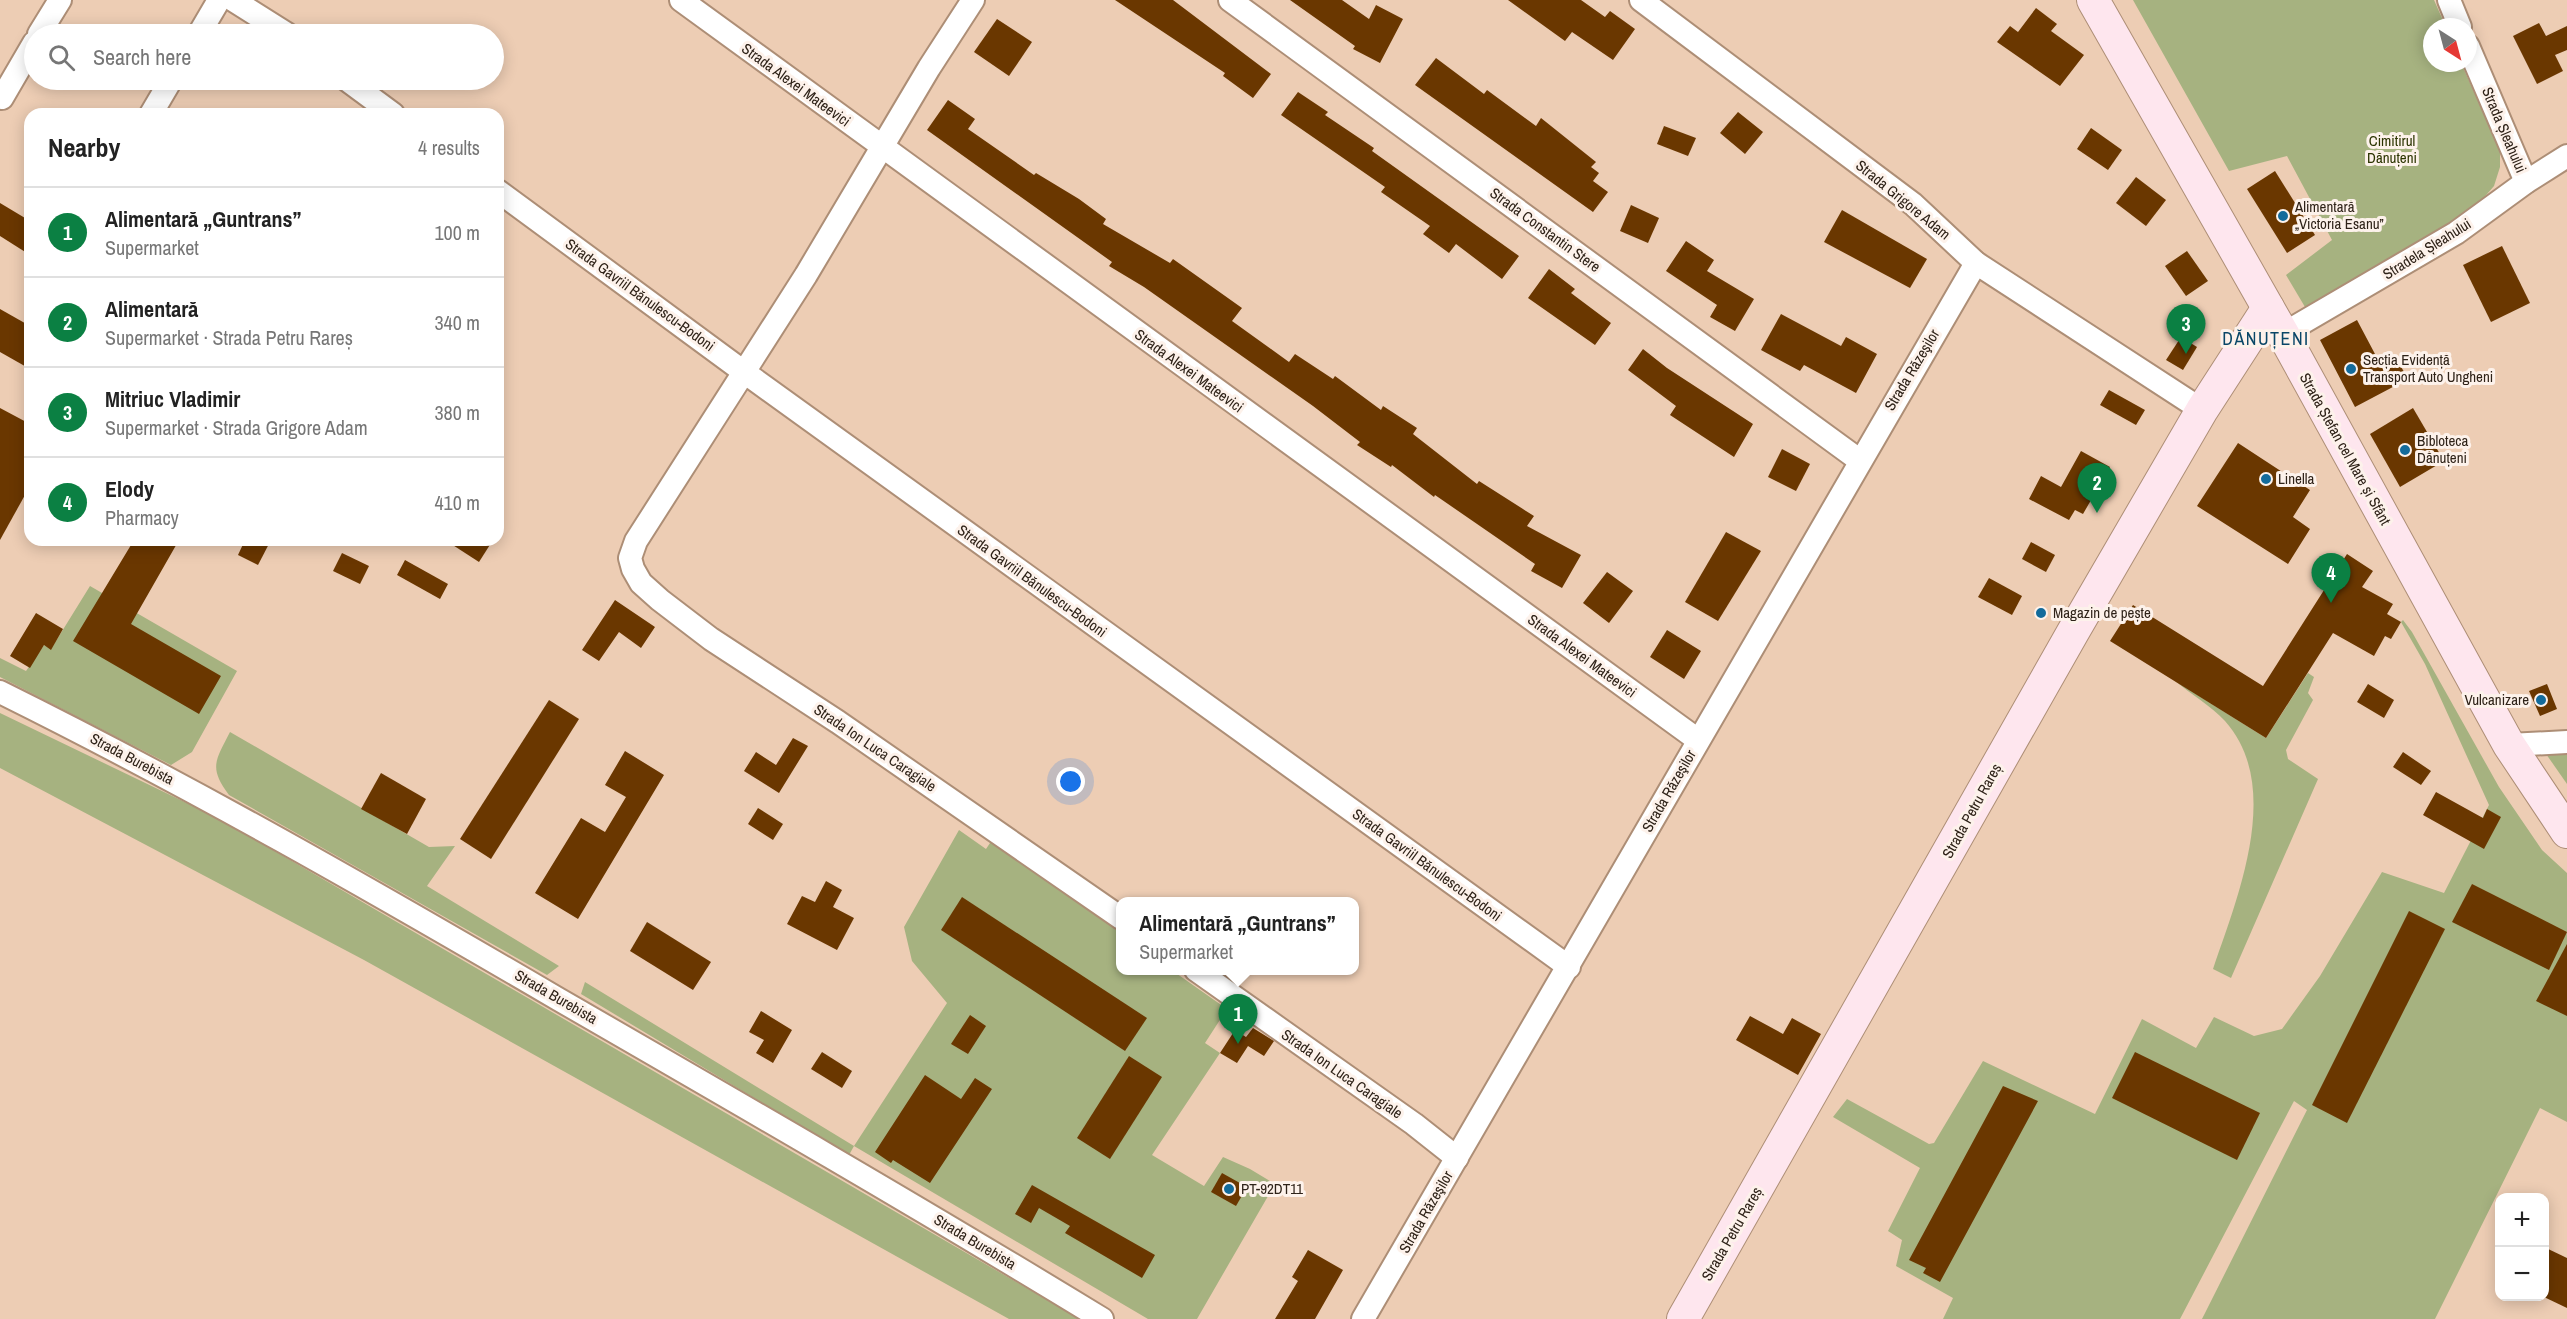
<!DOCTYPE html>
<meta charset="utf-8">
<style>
:root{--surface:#fff;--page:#f2f2f2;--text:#222;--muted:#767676;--line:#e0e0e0;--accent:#0b8043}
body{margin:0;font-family:"Archivo Narrow",sans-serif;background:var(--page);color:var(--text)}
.controls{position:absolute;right:18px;bottom:18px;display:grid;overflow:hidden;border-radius:12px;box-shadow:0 3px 15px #0003}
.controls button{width:54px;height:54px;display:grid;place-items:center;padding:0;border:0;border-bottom:2px solid var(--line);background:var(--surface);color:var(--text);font:30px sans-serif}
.compass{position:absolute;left:2423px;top:18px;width:54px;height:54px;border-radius:50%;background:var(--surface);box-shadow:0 3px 15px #0003;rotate:144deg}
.you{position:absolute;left:1071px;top:782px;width:21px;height:21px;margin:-15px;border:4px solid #fff;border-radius:50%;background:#1a73e8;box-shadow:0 0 0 9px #1a73e833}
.badge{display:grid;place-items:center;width:39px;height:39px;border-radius:50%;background:var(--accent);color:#fff;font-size:20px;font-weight:700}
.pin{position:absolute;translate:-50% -50px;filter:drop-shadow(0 2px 3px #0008)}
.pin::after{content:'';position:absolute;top:32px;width:21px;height:18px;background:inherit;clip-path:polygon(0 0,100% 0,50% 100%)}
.popup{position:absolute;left:1116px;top:897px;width:243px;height:78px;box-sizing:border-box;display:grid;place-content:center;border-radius:12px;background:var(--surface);filter:drop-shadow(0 2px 4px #0005);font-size:20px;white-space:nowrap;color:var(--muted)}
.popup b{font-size:22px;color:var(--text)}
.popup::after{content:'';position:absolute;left:50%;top:100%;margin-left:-12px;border:12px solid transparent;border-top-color:var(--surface)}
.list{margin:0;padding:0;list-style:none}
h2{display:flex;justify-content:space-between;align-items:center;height:78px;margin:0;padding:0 24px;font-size:26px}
h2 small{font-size:20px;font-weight:400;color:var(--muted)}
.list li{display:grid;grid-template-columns:39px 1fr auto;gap:18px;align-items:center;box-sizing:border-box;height:90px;padding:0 24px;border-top:2px solid var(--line)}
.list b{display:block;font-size:22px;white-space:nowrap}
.list p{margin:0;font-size:20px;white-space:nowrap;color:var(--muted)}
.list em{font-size:20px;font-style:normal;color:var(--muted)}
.icon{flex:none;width:33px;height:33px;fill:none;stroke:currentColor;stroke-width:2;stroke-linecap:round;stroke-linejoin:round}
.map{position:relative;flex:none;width:2567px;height:1319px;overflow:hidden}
.search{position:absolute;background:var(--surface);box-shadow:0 3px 15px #0003;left:24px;top:24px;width:480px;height:66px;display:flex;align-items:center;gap:15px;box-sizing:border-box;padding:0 21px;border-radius:33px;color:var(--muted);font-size:22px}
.panel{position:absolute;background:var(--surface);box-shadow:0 3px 15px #0003;left:24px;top:108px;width:480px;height:438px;border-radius:18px}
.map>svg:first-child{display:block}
.green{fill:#a6b280}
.building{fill:#6a3700}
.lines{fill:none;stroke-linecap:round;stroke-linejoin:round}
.minor-casing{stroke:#ad8e76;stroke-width:26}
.secondary-casing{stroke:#ad8e76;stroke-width:34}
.minor{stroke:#fff;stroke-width:22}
.secondary{stroke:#fee6ee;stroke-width:32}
.poi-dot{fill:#136b9b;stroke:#fdf2eb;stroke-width:2}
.labels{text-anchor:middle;stroke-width:6;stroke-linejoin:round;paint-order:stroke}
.street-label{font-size:15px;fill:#2e2218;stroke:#fdf2eb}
.park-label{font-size:15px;fill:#2b3400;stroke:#fdf2eb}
.poi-label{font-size:15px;fill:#2e2218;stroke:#fdf2eb;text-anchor:start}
.quarter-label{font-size:18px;letter-spacing:1.5px;fill:#094667;stroke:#fdf2eb}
</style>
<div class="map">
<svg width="2567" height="1319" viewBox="0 0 2567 1319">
<rect width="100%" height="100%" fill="#edcdb4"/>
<g class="green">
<polygon points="2133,0 2434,0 2446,27 2432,27 2432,63 2461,63 2500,149 2500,167 2494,186 2468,216 2305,307 2286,275 2332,240 2287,156 2229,171"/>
<polygon points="90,586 237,671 192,752 171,765 0,677 0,658 26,671 44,645 51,649"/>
<polygon points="2403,620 2412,632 2499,787 2542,850 2567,873 2567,1122 2540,1108 2435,1319 2202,1319 2307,1110 2294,1101 2180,1319 1943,1319 1953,1298 1896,1266 1902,1240 1888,1231 1920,1168 1833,1117 1847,1099 1929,1144 1934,1143 1983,1061 2095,1114 2142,1019 2196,1048 2214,1017 2254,1036 2282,1029 2320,976 2382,872 2444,893 2489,805 2425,664 2401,622"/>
<path d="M2308,673L2314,677L2308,693L2313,700L2286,750L2288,759L2318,779L2231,978L2213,969C2237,898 2284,787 2225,721C2211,706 2191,694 2175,681L2266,738Z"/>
<polygon points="0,713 218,818 1080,1319 1009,1319 364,960 0,768"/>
<path d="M230,732L429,847L455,846L427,886L559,966L547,975L229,795C208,767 216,760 230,732Z"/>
<polygon points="2544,751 2567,751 2567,784"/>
<polygon points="959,830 986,849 992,840 1121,933 1121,970 1173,971 1227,1009 1205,1043 1220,1053 1152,1155 1204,1186 1223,1157 1250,1169 1275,1184 1197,1319 1148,1319 854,1146 849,1155 581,994 585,982 854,1146 947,1003 912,961 904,927"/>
</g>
<g class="building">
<polygon points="1115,0 1173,0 1271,74 1253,98 1223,76 1225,73"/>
<polygon points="1290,0 1342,0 1369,19 1376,5 1403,19 1380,63 1353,49 1355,46"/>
<polygon points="1508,0 1581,0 1605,17 1610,11 1635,29 1613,60 1572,32 1565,41"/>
<polygon points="2036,8 2057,24 2051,31 2084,55 2060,86 1997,42 2010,26 2018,32"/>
<polygon points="997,19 1032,42 1009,76 974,52"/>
<polygon points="2539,23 2546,36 2567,26 2567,50 2555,55 2563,71 2537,84 2513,36"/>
<polygon points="1436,58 1484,94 1487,90 1536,126 1541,118 1596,162 1591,167 1599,173 1593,181 1608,192 1593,212 1415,85"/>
<polygon points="1298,92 1328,112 1325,115 1374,148 1372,151 1519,256 1502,279 1456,244 1449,253 1423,234 1430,226 1381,192 1385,187 1281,115"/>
<polygon points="948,100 975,119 968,129 1034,175 1036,173 1079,199 1106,219 1103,224 1170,263 1173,259 1242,308 1232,321 1289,362 1295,354 1333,379 1335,376 1381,410 1383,406 1417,428 1413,434 1477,484 1479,481 1534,516 1527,526 1581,555 1562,588 1531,571 1535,564 1435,495 1434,497 1392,465 1391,467 1357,445 1360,442 1313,406 1144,287 1109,266 1112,262 927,130"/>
<polygon points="1738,112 1763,132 1745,154 1720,133"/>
<polygon points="1664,126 1696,138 1688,156 1657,144"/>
<polygon points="2091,128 2122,150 2108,170 2077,149"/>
<polygon points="2275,171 2315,235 2287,253 2247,189"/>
<polygon points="2136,177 2166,200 2146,226 2116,203"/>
<polygon points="0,203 30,221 30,255 0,236"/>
<polygon points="1631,205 1659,218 1648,243 1620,231"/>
<polygon points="1842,210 1927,259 1910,288 1824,242"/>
<polygon points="1686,241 1714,260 1707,271 1754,299 1735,331 1710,317 1717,305 1666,271"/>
<polygon points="2502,246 2530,303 2491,322 2463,265"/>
<polygon points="2187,251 2208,281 2186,296 2165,266"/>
<polygon points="1549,269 1575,289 1571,293 1611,323 1595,345 1528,298"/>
<polygon points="0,309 30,326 30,369 0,352"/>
<polygon points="1781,314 1841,346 1846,337 1877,354 1856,393 1804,365 1800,371 1761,350"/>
<polygon points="2357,320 2384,371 2399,363 2408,379 2355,407 2320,340"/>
<polygon points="2181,337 2197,347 2183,370 2166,360"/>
<polygon points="1643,349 1667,368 1753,424 1734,457 1670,415 1676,406 1628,370"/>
<polygon points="2109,390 2145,410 2136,425 2100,405"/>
<polygon points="0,408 30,424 30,486 0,540"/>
<polygon points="2413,408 2444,461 2400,487 2370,434"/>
<polygon points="2238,443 2310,490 2293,517 2310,529 2288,564 2197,506"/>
<polygon points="1782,449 1810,464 1796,491 1768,477"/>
<polygon points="2081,451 2110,467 2083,514 2075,510 2069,520 2029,499 2041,476 2061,487"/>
<polygon points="1726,532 1761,551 1718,621 1685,602"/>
<polygon points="134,540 179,540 131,624 221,676 199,714 73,641"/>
<polygon points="245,540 271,540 258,565 238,555"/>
<polygon points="445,540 493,540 479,562"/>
<polygon points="2031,542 2055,555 2046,572 2022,559"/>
<polygon points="342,553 369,566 360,584 333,571"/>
<polygon points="2347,554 2373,571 2362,587 2393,604 2387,614 2401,622 2391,639 2385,636 2374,656 2333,633 2266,738 2110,641 2133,605 2263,686"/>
<polygon points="405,560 448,584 440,599 397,575"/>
<polygon points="1607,572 1633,591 1609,623 1583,603"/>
<polygon points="1989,578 2022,596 2012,615 1978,597"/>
<polygon points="615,600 655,627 641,648 619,632 599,661 582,650"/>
<polygon points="36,613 63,629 51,650 44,645 30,668 10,656"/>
<polygon points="1667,630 1701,651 1684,679 1650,657"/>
<polygon points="2368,684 2394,700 2384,718 2357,702"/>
<polygon points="2547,684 2557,709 2540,716 2529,691"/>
<polygon points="549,700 579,719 491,859 460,839"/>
<polygon points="793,738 808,746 779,793 744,771 756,752 776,765"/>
<polygon points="625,751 664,775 578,919 535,893 581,818 605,832 626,797 605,785"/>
<polygon points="2403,752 2431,771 2421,785 2393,767"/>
<polygon points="381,773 426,799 407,834 361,809"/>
<polygon points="2436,792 2483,818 2487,809 2501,817 2484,849 2423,815"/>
<polygon points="758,808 783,824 773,840 748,824"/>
<polygon points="826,881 842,890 833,907 854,918 837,950 787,924 802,896 815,902"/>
<polygon points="2472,884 2567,932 2549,970 2452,922"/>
<polygon points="962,897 1147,1018 1125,1051 941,930"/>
<polygon points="2409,911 2445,929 2347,1123 2312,1105"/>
<polygon points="647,922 711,962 693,990 630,951"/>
<polygon points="2567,944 2567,1016 2536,1001"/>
<polygon points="761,1011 792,1030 773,1063 756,1053 764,1040 749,1032"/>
<polygon points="970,1015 986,1026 968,1054 951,1044"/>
<polygon points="1750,1016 1783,1034 1792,1018 1821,1034 1798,1075 1736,1040"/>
<polygon points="1253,1028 1274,1041 1264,1056 1248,1046 1237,1063 1220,1053 1235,1030 1246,1037"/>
<polygon points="822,1052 852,1071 842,1088 811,1069"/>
<polygon points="2135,1052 2260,1113 2237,1160 2112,1098"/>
<polygon points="1129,1056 1162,1077 1110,1159 1077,1138"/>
<polygon points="925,1075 961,1099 975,1078 992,1089 930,1183 893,1160 891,1163 875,1152"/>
<polygon points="2003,1086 2038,1101 1940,1282 1923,1273 1926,1268 1909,1260"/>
<polygon points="1222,1173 1247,1187 1236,1206 1211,1192"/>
<polygon points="1032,1185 1155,1255 1142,1278 1065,1233 1070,1226 1039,1208 1031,1223 1015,1214"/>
<polygon points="2544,1247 2567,1258 2567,1308 2544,1297"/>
<polygon points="1308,1250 1343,1270 1315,1319 1275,1319 1298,1281 1292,1277"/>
</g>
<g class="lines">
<g class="minor-casing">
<g id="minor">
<polyline points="233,0 287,34"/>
<polyline points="681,0 1698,740"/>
<polyline points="973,0 929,68 806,275 636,541 630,558 633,569 641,583 660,600 711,639 838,722 1121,918"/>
<polyline points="1230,0 1859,460"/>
<polyline points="1641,0 1913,204 1976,263 2202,410"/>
<polyline points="2449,0 2460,27"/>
<polyline points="39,34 60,0"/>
<polyline points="199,34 219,0"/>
<polyline points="2468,46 2526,182"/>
<polyline points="347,80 393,114"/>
<polyline points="2,98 34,43"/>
<polyline points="151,114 171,80"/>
<polyline points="498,191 744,372 1569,967"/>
<polyline points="2283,334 2456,233 2526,182 2567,156"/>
<path d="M0,692C190,786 375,892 558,999C740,1104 922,1209 1102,1319"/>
<polyline points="2509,745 2567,742"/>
<polyline points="1196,970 1414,1124 1457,1158"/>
<polyline points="1363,1319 1976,263"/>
</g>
</g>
<g class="secondary-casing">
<g id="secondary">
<polyline points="2093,0 2283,334 2509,745 2567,832"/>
<polyline points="1683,1319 2073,632 2202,410 2268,308"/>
</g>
</g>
<use href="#minor" class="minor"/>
<use href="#secondary" class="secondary"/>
</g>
<g class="poi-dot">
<circle cx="2283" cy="216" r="6"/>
<circle cx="2351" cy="369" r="6"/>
<circle cx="2405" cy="450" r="6"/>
<circle cx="2266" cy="479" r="6"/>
<circle cx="2041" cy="613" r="6"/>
<circle cx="2541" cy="700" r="6"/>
<circle cx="1229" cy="1189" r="6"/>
</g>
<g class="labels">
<g class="street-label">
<text transform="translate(796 85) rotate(36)" y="5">Strada Alexei Mateevici</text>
<text transform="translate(2504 130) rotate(67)" y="5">Strada Șleahului</text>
<text transform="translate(1903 200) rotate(39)" y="5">Strada Grigore Adam</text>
<text transform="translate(1545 230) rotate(36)" y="5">Strada Constantin Stere</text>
<text transform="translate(2427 249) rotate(-32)" y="5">Stradela Șleahului</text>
<text transform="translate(640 295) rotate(36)" y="5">Strada Gavriil Bănulescu-Bodoni</text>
<text transform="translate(1912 370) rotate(-59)" y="5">Strada Răzeşilor</text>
<text transform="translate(1189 371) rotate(36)" y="5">Strada Alexei Mateevici</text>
<text transform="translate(2345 449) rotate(61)" y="5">Strada Ștefan cel Mare și Sfânt</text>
<text transform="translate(1032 581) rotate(36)" y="5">Strada Gavriil Bănulescu-Bodoni</text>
<text transform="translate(1582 656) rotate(36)" y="5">Strada Alexei Mateevici</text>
<text transform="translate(875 748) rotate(34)" y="5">Strada Ion Luca Caragiale</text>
<text transform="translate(132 759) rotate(28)" y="5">Strada Burebista</text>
<text transform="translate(1669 791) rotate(-60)" y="5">Strada Răzeşilor</text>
<text transform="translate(1972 811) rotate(-61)" y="5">Strada Petru Rareș</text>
<text transform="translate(1427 865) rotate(36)" y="5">Strada Gavriil Bănulescu-Bodoni</text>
<text transform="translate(556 997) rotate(30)" y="5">Strada Burebista</text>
<text transform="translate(1342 1074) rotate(35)" y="5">Strada Ion Luca Caragiale</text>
<text transform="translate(1426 1212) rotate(-60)" y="5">Strada Răzeşilor</text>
<text transform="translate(1732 1234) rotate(-60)" y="5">Strada Petru Rareș</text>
<text transform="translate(975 1242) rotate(31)" y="5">Strada Burebista</text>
</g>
<g class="park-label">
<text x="2392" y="146">Cimitirul<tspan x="2392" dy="17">Dănuțeni</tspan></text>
</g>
<g class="poi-label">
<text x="2295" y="212">Alimentară<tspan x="2295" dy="17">„Victoria Esanu”</tspan></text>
<text x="2363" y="365">Secția Evidență<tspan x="2363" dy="17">Transport Auto Ungheni</tspan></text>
<text x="2417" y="446">Bibloteca<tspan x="2417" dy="17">Dănuțeni</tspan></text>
<text x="2278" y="484">Linella</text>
<text x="2053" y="618">Magazin de pește</text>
<text x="2529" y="705" text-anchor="end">Vulcanizare</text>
<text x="1241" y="1194">PT-92DT11</text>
</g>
<g class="quarter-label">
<text x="2266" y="345">DĂNUȚENI</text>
</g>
</g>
</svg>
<div class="controls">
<button>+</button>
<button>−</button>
</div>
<svg class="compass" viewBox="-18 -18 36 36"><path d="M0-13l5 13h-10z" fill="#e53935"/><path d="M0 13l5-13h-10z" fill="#767676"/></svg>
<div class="you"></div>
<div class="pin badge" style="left:1238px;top:1044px">1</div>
<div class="popup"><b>Alimentară „Guntrans”</b>Supermarket</div>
<div class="pin badge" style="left:2097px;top:513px">2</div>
<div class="pin badge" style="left:2186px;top:354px">3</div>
<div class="pin badge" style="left:2331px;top:603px">4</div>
<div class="search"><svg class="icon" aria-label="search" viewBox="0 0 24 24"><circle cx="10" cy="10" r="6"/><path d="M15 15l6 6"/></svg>Search here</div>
<section class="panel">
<h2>Nearby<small>4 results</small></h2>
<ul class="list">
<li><span class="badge">1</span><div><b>Alimentară „Guntrans”</b><p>Supermarket</p></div><em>100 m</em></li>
<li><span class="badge">2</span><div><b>Alimentară</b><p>Supermarket · Strada Petru Rareș</p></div><em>340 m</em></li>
<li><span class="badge">3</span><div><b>Mitriuc Vladimir</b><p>Supermarket · Strada Grigore Adam</p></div><em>380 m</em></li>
<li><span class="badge">4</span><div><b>Elody</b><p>Pharmacy</p></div><em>410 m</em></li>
</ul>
</section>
</div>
